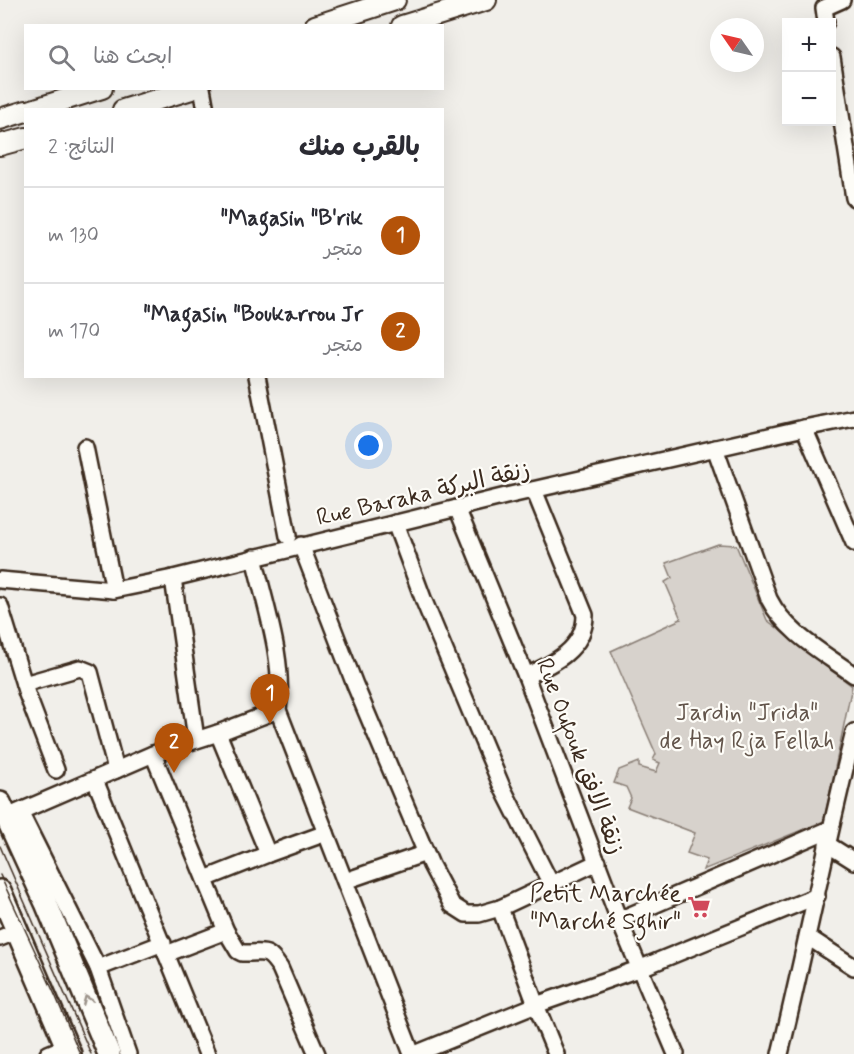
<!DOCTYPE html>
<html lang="ar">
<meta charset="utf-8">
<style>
:root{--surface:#fff;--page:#f2f2f3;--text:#2b2b33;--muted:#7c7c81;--line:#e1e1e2;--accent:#b45309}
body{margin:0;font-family:Mynerve,"Playpen Sans Arabic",sans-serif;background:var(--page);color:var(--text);direction:rtl}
.controls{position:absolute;right:18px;top:18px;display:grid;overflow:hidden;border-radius:0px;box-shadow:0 6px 24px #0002}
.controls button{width:54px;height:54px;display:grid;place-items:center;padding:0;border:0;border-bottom:2px solid var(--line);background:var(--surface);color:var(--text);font:30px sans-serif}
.compass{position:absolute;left:710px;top:18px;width:54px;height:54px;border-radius:50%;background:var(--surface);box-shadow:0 6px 24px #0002;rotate:304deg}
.you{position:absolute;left:369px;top:446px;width:21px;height:21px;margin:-15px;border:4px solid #fff;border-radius:50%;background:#1a73e8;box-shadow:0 0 0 9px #1a73e833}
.badge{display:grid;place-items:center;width:39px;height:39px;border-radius:50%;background:var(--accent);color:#fff;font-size:20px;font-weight:700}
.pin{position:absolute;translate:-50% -50px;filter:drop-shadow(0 2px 3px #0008)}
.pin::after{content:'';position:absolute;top:32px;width:21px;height:18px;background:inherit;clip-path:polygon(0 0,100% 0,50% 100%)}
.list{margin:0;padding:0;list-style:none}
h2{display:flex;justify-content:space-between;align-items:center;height:78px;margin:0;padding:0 24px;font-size:26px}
h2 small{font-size:20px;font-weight:400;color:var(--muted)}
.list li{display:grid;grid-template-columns:39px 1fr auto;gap:18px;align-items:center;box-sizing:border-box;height:96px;padding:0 24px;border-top:2px solid var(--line)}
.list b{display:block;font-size:22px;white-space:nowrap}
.list p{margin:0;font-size:20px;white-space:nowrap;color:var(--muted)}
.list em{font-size:20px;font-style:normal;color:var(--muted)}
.icon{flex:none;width:33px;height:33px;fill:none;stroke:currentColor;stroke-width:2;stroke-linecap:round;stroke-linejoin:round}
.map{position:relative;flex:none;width:854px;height:1054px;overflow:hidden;direction:ltr}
.search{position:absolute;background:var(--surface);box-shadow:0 6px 24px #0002;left:24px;top:24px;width:420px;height:66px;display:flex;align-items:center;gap:15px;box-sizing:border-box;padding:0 21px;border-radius:0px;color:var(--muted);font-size:22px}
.panel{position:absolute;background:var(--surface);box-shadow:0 6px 24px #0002;left:24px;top:108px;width:420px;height:270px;border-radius:0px;direction:rtl}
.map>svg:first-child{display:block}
.green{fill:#d7d2cc;stroke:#897e75;stroke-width:1.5}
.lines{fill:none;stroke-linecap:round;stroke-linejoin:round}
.minor-casing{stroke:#3b2a1e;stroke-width:20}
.tertiary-casing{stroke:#3b2a1e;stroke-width:24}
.secondary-casing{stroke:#3b2a1e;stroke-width:26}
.minor{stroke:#fdfcf7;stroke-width:15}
.tertiary{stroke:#fdfcf7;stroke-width:20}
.secondary{stroke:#fdfcf7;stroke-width:21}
.tram{stroke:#3b2a1e;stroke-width:1.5}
.oneway{stroke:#9c938a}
.labels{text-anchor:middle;stroke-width:4.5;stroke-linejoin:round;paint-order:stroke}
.street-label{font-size:24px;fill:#3b2a1e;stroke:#fdfcf7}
.park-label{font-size:24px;fill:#62544a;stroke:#fdfcf7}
.poi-label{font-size:24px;fill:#3b2a1e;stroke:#fdfcf7;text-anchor:end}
</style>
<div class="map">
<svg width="854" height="1054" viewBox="0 0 854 1054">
<rect width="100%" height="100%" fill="#f1efea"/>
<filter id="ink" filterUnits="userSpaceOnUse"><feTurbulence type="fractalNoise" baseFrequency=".0167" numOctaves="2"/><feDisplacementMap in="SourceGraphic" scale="12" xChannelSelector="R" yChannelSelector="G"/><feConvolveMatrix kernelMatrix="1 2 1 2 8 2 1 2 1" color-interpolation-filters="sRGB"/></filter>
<g filter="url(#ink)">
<polygon class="green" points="718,544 736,545 767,620 852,686 824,821 703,870 707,860 687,853 695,833 627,807 631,798 626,787 614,783 619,770 639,762 639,767 656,772 660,763 653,760 656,754 611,651 681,619 665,582 672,578 666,563"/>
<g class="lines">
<g class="minor-casing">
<g id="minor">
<polyline points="826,22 824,8 842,0"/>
<polyline points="832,57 854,198"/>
<polyline points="202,88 206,110"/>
<polyline points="257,376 288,536"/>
<polyline points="804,428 854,543"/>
<polyline points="85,447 114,590"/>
<path d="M715,448L769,599C786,633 824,653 854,675"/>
<polyline points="457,508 526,676 619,920 676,1054"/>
<polyline points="395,523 424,601 502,787 551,884"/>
<polyline points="301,545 355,685 431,865 452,905 466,914 479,914 500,908 598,862"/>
<path d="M254,557C265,606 285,660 278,710L412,1054"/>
<polyline points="173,578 196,739"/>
<polyline points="0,580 114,590 173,578 506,496 804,428 854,418"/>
<polyline points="0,606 27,694 56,770"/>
<path d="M526,676C553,664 585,649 585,615L534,490"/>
<polyline points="24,684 80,668 90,672 116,770"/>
<path d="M153,754L226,931L238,951L242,953C264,954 266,947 280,968L317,1054"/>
<polyline points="95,780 207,1054"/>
<polyline points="20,812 98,968 128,1054"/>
<polyline points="7,817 153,754 218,733 278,710"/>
<polyline points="827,844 854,861"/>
<polyline points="268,854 326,833"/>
<polyline points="205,879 268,854 218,733"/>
<polyline points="345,881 426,853"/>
<polyline points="500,908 536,1005 556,1054"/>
<polyline points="619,920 830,829"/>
<polyline points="808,937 854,967"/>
<polyline points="0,938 18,931"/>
<polyline points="166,954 226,931"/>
<polyline points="98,968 163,943"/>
<polyline points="48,1054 67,1046"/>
<polyline points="415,1054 536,1005 641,968 817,896"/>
<path d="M780,1054C806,947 827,839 854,732"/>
</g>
</g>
<g class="tertiary-casing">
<g id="tertiary">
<polyline points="315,26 395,0"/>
<polyline points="402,26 486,0"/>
<polyline points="32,110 102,88"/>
<polyline points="123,110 195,88"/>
<polyline points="0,119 26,111"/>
<polyline points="0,145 26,138"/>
</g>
</g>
<g class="secondary-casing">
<g id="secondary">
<polyline points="0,803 46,903 109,1054"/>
<polyline points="0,891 70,1054"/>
</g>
</g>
<use href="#minor" class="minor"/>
<use href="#tertiary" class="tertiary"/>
<use href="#secondary" class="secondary"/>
<g class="tram">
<polyline points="0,846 91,1054"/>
<polyline points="0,875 56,997 80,1054"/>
</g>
</g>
<defs><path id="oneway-chevron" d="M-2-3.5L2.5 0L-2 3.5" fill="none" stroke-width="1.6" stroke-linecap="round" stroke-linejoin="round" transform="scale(1.5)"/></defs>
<use class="oneway" href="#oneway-chevron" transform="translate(87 1000) rotate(-112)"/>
</g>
<defs>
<g id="supermarket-bare" transform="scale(1.8)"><path d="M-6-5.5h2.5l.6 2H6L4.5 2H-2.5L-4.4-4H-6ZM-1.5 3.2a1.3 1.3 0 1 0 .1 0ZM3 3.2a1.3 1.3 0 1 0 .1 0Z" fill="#d1495b" stroke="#fdfcf7" stroke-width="2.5" paint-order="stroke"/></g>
</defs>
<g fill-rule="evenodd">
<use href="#supermarket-bare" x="699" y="907"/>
</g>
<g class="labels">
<g class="street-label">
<text transform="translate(423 493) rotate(-13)" y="8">Rue Baraka زنقة البركة</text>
<text transform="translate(581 756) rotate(69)" y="8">Rue Oufouk زنقة الافق</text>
</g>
<g class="park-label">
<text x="747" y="720">Jardin "Jrida"<tspan x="747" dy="28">de Hay Rja Fellah</tspan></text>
</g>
<g class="poi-label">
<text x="681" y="901">Petit Marchée<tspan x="681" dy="28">"Marché Sghir"</tspan></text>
</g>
</g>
</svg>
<div class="controls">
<button>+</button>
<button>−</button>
</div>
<svg class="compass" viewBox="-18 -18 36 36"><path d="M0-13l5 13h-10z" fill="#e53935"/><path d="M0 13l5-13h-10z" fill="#7c7c81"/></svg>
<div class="you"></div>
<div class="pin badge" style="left:270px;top:724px">1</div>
<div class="pin badge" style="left:174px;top:773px">2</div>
<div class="search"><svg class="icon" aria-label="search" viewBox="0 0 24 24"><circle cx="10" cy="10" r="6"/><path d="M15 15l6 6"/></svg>ابحث هنا</div>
<section class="panel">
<h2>بالقرب منك<small>النتائج: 2</small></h2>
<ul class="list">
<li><span class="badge">1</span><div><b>Magasin &quot;B'rik&quot;</b><p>متجر</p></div><em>130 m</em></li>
<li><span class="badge">2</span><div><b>Magasin &quot;Boukarrou Jr&quot;</b><p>متجر</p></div><em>170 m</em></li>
</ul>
</section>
</div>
